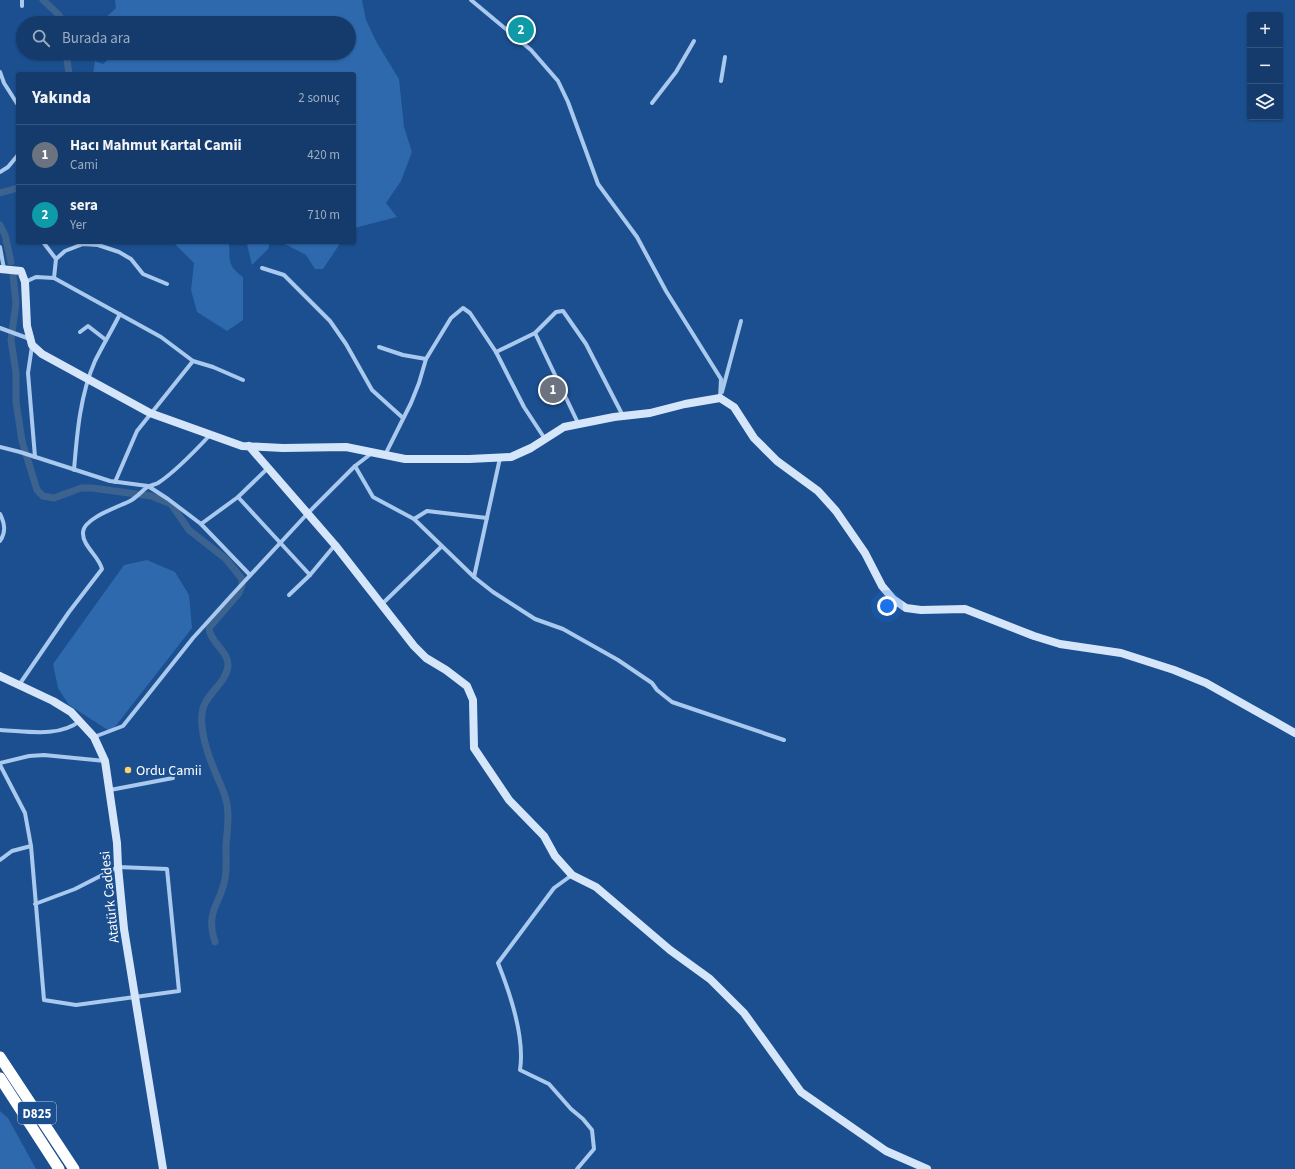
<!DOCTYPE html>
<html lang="tr">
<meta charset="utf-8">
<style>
:root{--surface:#143b6b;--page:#1d4271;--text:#f1f3f6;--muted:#9dadc1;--line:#33557e;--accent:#d6ab8b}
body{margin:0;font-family:"Source Sans 3",sans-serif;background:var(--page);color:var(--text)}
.controls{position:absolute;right:12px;top:12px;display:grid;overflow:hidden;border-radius:4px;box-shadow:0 1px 3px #0004}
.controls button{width:36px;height:36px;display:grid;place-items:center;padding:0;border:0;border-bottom:1px solid var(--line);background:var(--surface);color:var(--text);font:20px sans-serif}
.you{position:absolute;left:887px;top:606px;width:14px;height:14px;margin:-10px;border:3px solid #fff;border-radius:50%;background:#1a73e8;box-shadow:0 0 0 6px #1a73e833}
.badge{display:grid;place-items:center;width:26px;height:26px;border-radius:50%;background:var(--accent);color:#fff;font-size:13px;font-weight:700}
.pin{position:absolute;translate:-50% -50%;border:2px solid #fff;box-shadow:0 1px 4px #0006}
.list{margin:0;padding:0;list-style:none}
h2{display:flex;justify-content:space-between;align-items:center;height:52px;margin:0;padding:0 16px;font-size:17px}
h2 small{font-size:13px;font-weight:400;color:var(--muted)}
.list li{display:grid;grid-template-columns:26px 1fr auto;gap:12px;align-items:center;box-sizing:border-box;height:60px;padding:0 16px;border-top:1px solid var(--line)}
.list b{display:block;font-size:15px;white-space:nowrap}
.list p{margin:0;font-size:13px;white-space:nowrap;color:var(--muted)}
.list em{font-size:13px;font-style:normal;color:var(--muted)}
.icon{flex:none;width:22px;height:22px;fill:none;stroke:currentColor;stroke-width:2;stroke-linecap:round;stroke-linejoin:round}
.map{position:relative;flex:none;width:1295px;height:1169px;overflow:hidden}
.search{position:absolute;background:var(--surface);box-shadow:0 1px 3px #0004;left:16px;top:16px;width:340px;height:44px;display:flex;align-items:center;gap:10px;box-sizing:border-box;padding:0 14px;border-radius:22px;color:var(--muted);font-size:15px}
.panel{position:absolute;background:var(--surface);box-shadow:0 1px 3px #0004;left:16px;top:72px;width:340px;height:172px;border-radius:4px}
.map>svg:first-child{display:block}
.green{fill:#2e69ad}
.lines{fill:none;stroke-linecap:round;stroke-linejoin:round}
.canal{stroke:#3c6290;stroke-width:7}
.street{stroke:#a9c9ee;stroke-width:4}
.secondary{stroke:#d6e6fa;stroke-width:8}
.highway{stroke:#fff;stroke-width:11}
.poi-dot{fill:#ffd166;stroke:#1b4f8f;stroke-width:1.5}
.labels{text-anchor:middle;stroke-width:4;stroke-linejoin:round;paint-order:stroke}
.shield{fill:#1b4f8f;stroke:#bbcadd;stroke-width:1}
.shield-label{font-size:13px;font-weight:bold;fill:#fff}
.poi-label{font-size:14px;fill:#fff;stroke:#1b4f8f;text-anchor:start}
.street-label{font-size:14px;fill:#fff;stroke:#1b4f8f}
</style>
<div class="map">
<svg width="1295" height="1169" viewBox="0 0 1295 1169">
<rect width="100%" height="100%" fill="#1b4f8f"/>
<g class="green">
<polygon points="115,0 362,0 366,20 377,43 399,79 404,127 412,152 401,181 386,203 397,217 354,228 354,74 93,74 95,61 103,64 112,56 112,53 349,53 349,23 106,23 104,19 116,8"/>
<path d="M173,242H229C230,260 227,266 243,277V320L227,331L197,312L191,290L194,263Z"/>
<polygon points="248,242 270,242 268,249 252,265 247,244"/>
<polygon points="281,242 341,242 323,269 315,269 306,255"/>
<polygon points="147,560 175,572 189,595 192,628 111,732 69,705 58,688 53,664 124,565"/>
<polygon points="0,1111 8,1118 36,1169 0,1169"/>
</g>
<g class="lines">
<g class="canal">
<polyline points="43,0 58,14 64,23"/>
<polyline points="66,53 69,74"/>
<polyline points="0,193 18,188"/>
<polyline points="0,225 5,235 11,262"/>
<path d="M13,275L16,303L11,340L16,373V402L22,441L37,490L43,496L54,498L81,488H92L151,496L171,504L189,530L226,559L242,579V585L239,593L209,628C210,643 228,650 228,665C227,684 204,694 202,713C200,730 207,753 214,769C220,785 228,797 228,815C228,825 227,835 226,845C226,856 227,868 225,879C220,906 205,910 215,942"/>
</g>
<g class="street">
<polyline points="471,0 531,50 558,81 568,102 598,184 637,237 666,291 721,379 720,398"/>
<polyline points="22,6 22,0"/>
<polyline points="0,72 4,83 18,105"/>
<polyline points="721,81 725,57"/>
<polyline points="652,103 676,72 694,41"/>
<polyline points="0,172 8,167 18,155"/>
<polyline points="43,242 56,259 54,278"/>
<polyline points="0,247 4,269"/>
<polyline points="56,259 65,251 83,244 98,245 119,252 131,259 143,274 167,284"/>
<polyline points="262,268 284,275 330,321 346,344 372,390 403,418"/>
<polyline points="25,282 36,277 54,278 161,337 193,361 137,431 115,482"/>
<polyline points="0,328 30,339"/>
<polyline points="80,332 88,326 106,340"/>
<polyline points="535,333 578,423"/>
<polyline points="32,346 28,373 35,457"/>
<polyline points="379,347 403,355 426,359"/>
<polyline points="496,352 535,333 556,312 563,311 586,344 623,416"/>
<polyline points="193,361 213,367 243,380"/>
<polyline points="722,392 741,321"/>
<polyline points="0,447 20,452 110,481 148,486 168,499 201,524 238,497 267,469"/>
<polyline points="385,455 411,403 419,383 426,359 451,318 463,308 470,313 496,352 524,407 545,439"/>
<polyline points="355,466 373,497 414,519 474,577 493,592 535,619 563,629 618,660 652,683 657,690 672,702 784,740"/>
<path d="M74,470C77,434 80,395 95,361C103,345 112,330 120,314"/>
<polyline points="238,497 310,575"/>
<path d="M0,514C5,524 6,532 0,541"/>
<polyline points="414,519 427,511 487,518"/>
<polyline points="201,524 250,575"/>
<polyline points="474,577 500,458"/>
<polyline points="289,595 310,575 335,545"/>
<polyline points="382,604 441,547"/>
<path d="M19,685L69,612L102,569C99,556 82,546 83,532C84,518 118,507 130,501C136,498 141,492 146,488C150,485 154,485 158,483C175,472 196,450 210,435"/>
<path d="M0,730C26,731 58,738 80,721"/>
<polyline points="94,737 123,726 193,638 231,596 308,513 355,466 372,453"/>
<polyline points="0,763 29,756 44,755 105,761"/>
<polyline points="0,765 25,813 31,846 44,1000 76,1005 179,991 167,869 118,867 75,889 35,904"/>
<polyline points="110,790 173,778"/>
<polyline points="0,860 12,851 31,846"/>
<path d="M572,875L554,888L498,963C510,993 525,1038 520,1070L549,1084L571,1109L583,1119L592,1130L594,1149L577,1169"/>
</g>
<g class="secondary">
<polyline points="0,269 21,271 25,282 27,326 32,345 42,354 150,413 242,446 283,448 346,447 405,459 469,459 511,457 531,448 564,427 614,417 650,413 685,404 720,398 734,407 754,438 777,461 818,491 836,511 865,553 882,586 893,599 906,608 921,610 965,609 1034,636 1060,644 1121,653 1174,670 1206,683 1295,733"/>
<polyline points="249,446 335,545 414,646 426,658 446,670 467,686 473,700 474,748 509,800 544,836 555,856 572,875 596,887 670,950 710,979 744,1013 801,1092 886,1151 927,1169"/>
<polyline points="0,676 53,701 71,712 94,737 105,761 117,843 118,867 124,929 163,1169"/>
</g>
<g class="highway">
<polyline points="0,1057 74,1169"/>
<polyline points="0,1078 59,1169"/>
</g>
</g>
<circle class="poi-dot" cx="128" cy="770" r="4"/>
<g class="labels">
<rect class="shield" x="18" y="1102" width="38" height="22" rx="3"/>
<g class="shield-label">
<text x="37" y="1118">D825</text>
</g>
<g class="poi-label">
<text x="136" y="775">Ordu Camii</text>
</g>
<g class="street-label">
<text transform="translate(109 897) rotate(-96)" y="5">Atatürk Caddesi</text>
</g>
</g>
</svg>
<div class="controls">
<button>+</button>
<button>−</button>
<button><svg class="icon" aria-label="layers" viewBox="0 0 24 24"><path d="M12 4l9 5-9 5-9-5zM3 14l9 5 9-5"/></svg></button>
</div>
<div class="you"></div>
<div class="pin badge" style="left:553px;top:390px;background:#6b7280">1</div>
<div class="pin badge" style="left:521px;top:30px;background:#0f9aa8">2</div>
<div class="search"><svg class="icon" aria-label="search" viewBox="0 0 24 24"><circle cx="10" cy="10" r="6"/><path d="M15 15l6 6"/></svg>Burada ara</div>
<section class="panel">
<h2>Yakında<small>2 sonuç</small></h2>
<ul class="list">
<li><span class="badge" style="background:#6b7280">1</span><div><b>Hacı Mahmut Kartal Camii</b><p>Cami</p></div><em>420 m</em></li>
<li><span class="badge" style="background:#0f9aa8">2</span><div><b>sera</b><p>Yer</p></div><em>710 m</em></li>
</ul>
</section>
</div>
